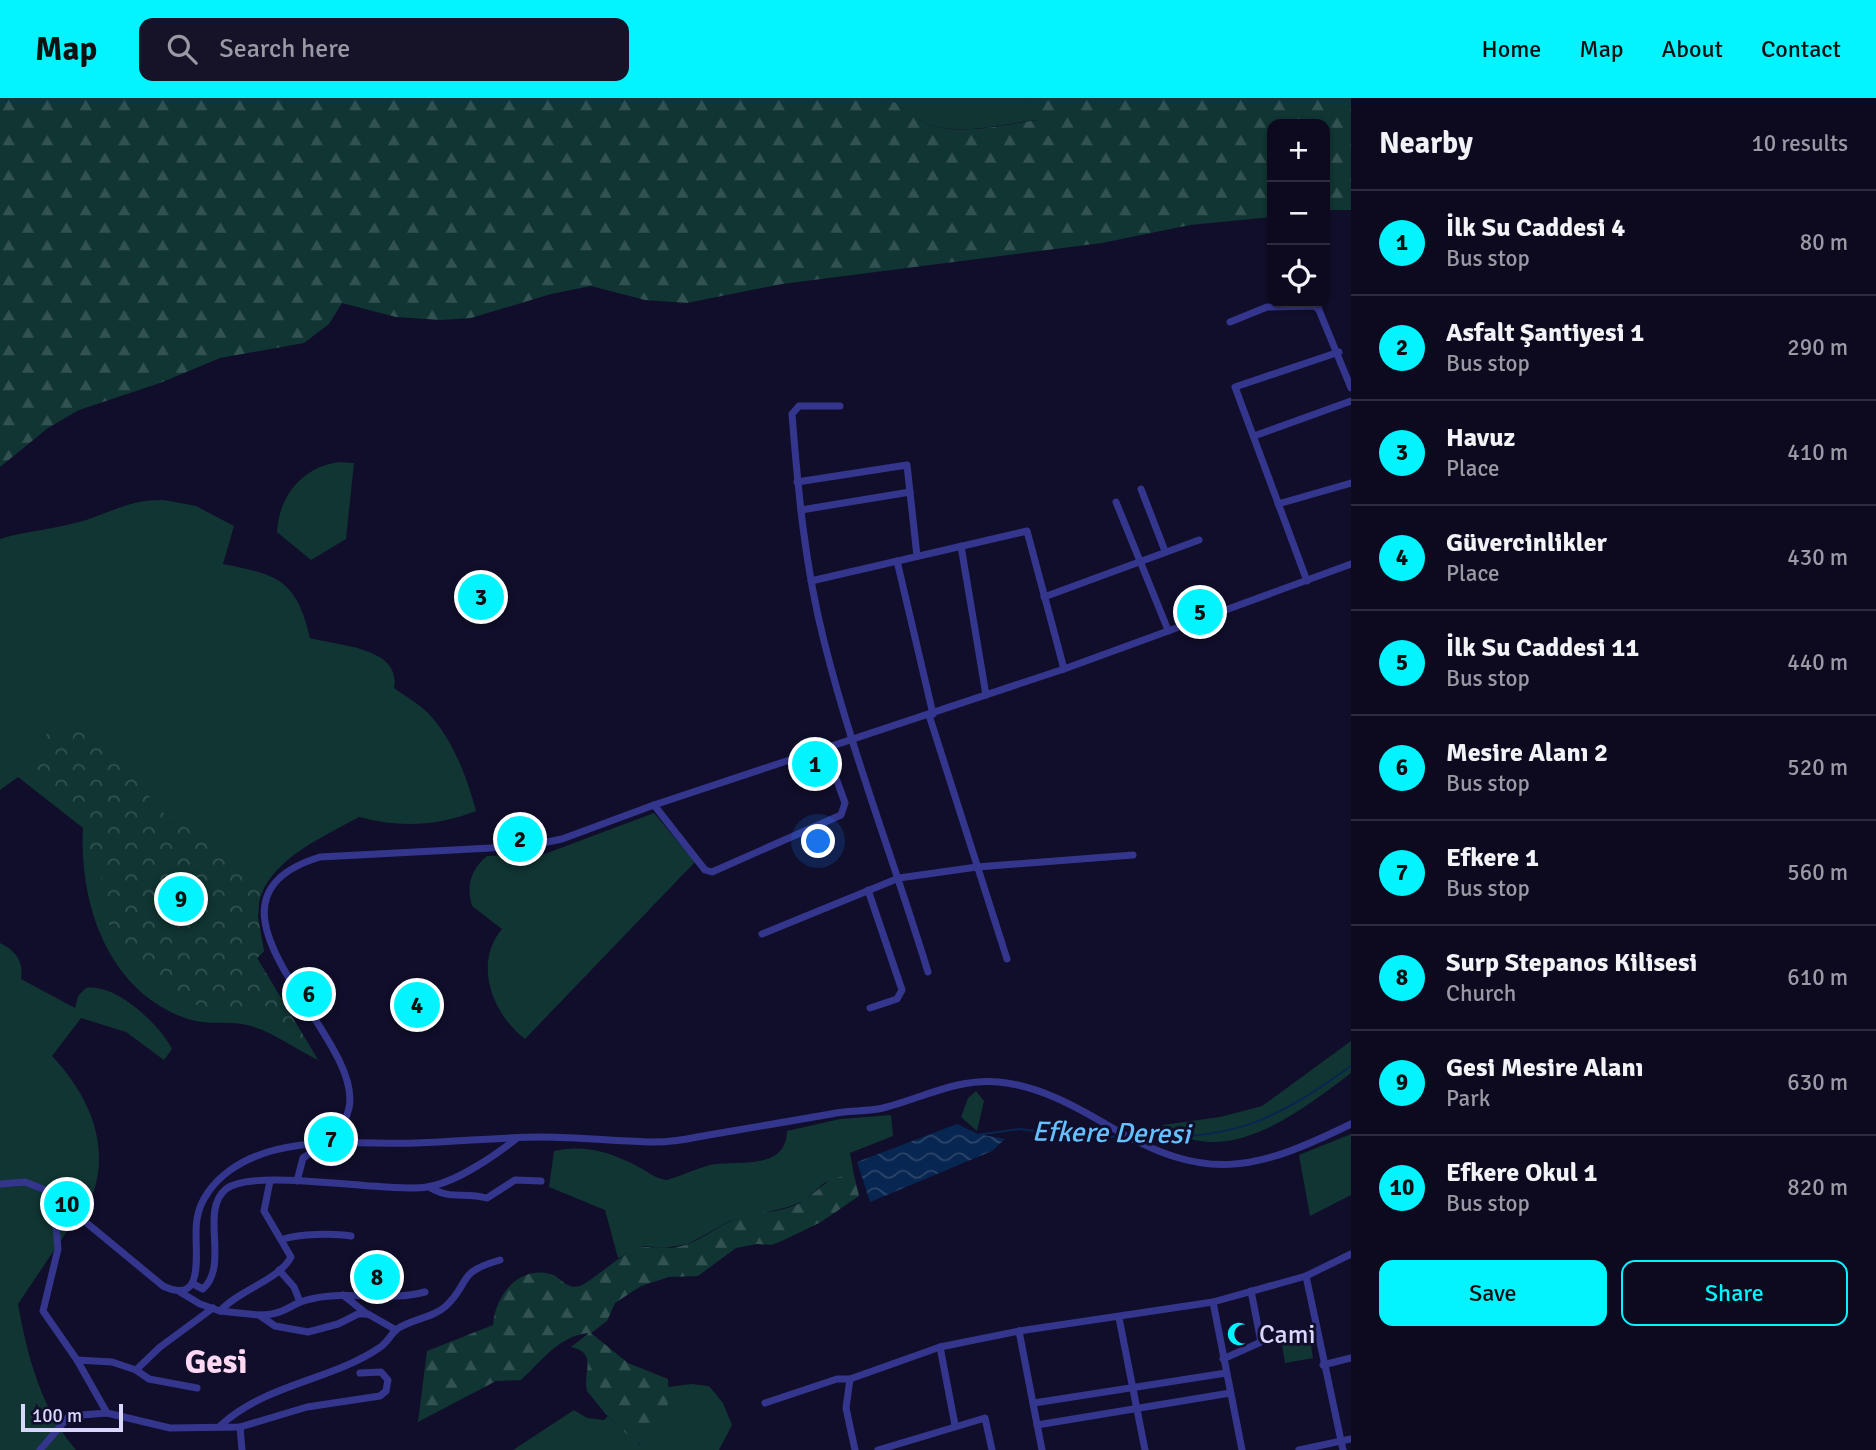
<!DOCTYPE html>
<meta charset="utf-8">
<style>
:root{--surface:#0d0a20;--page:#161329;--text:#f1f3f6;--muted:#9a9aa5;--line:#2d2b3e;--accent:#03f4ff}
body{margin:0;font-family:Signika,sans-serif;background:var(--page);color:var(--text)}
.controls{position:absolute;right:21px;top:21px;display:grid;overflow:hidden;border-radius:14px;box-shadow:0 2px 5px #0004}
.controls button{width:63px;height:63px;display:grid;place-items:center;padding:0;border:0;border-bottom:2px solid var(--line);background:var(--surface);color:var(--text);font:35px sans-serif}
.scale{position:absolute;left:21px;bottom:18px;width:102px;box-sizing:border-box;padding-left:7px;border:4px solid #dad7ff;border-top:0;font-size:19px;line-height:24px;white-space:nowrap;color:#dad7ff;-webkit-text-stroke:5px #110e2b;paint-order:stroke}
.you{position:absolute;left:819px;top:744px;width:24px;height:24px;margin:-18px;border:5px solid #fff;border-radius:50%;background:#1a73e8;box-shadow:0 0 0 10px #1a73e833}
.badge{display:grid;place-items:center;width:46px;height:46px;border-radius:50%;background:var(--accent);color:#111;font-size:23px;font-weight:700}
.pin{position:absolute;translate:-50% -50%;border:4px solid #fff;box-shadow:0 2px 7px #0006}
.list{margin:0;padding:0;list-style:none}
h2{display:flex;justify-content:space-between;align-items:center;height:91px;margin:0;padding:0 28px;font-size:30px}
h2 small{font-size:23px;font-weight:400;color:var(--muted)}
.list li{display:grid;grid-template-columns:46px 1fr auto;gap:21px;align-items:center;box-sizing:border-box;height:105px;padding:0 28px;border-top:2px solid var(--line)}
.list b{display:block;font-size:26px;white-space:nowrap}
.list p{margin:0;font-size:23px;white-space:nowrap;color:var(--muted)}
.list em{font-size:23px;font-style:normal;color:var(--muted)}
.actions{display:flex;gap:14px;padding:21px 28px}
.actions a{flex:1;padding:16px 0;border:2px solid var(--accent);border-radius:14px;text-align:center;font-size:24px;color:var(--accent)}
.actions .main{background:var(--accent);color:#111}
.icon{flex:none;width:38px;height:38px;fill:none;stroke:currentColor;stroke-width:2;stroke-linecap:round;stroke-linejoin:round}
.map{position:relative;flex:none;width:1351px;height:1352px;overflow:hidden}
header{display:flex;align-items:center;gap:42px;box-sizing:border-box;height:98px;padding:0 35px;background:var(--accent);color:#111}
header strong{font-size:33px}
nav{display:flex;gap:38px;margin-inline-start:auto;font-size:24px}
.search{width:490px;height:63px;background:var(--page);display:flex;align-items:center;gap:18px;box-sizing:border-box;padding:0 24px;border-radius:14px;color:var(--muted);font-size:26px}
main{display:flex}
aside{flex:1;background:var(--surface)}
.map>svg:first-child{display:block}
.green{fill:#103532}
.forest{fill:url(#forest-firs)}
.park{fill:url(#park-crowns)}
.water{fill:url(#water-waves)}
.lines{fill:none;stroke-linecap:round;stroke-linejoin:round}
.stream{stroke:#072651;stroke-width:2}
.minor{stroke:#34368e;stroke-width:7}
.labels{text-anchor:middle;stroke-width:6;stroke-linejoin:round;paint-order:stroke}
.poi-label{font-size:26px;fill:#dad7ff;stroke:#110e2b;text-anchor:start}
.water-label{font-size:28px;font-style:italic;fill:#65c0ff;stroke:#110e2b}
.district-label{font-size:33px;font-weight:bold;fill:#ffd9f3;stroke:#110e2b}
</style>
<header>
<strong>Map</strong>
<div class="search"><svg class="icon" aria-label="search" viewBox="0 0 24 24"><circle cx="10" cy="10" r="6"/><path d="M15 15l6 6"/></svg>Search here</div>
<nav><a>Home</a><a>Map</a><a>About</a><a>Contact</a></nav>
</header>
<main>
<div class="map">
<svg width="1351" height="1352" viewBox="0 0 1351 1352">
<defs>
<pattern id="forest-firs" width="22" height="20" patternUnits="userSpaceOnUse" patternTransform="scale(1.75)"><rect width="22" height="20" fill="#103532"/><path d="M5 1l3.5 6h-7zM16 11l3.5 6h-7z" fill="#325251"/></pattern>
<pattern id="park-crowns" width="20" height="18" patternUnits="userSpaceOnUse" patternTransform="scale(1.75)"><rect width="20" height="18" fill="#103532"/><path d="M2 6a3 3 0 1 1 6 0M12 15a3 3 0 1 1 6 0" fill="none" stroke="#325251"/></pattern>
<pattern id="water-waves" width="16" height="10" patternUnits="userSpaceOnUse" patternTransform="scale(1.75)"><rect width="16" height="10" fill="#072651"/><path d="M0 5q4-4 8 0t8 0" fill="none" stroke="#2b456b"/></pattern>
</defs>
<rect width="100%" height="100%" fill="#110e2b"/>
<g class="green">
<path d="M884,0H1025L1039,22C1006,25 961,38 930,27C912,21 902,5 884,0Z"/>
<path d="M339,364L354,365L346,441L311,462L277,434C279,398 302,369 339,364Z"/>
<path d="M164,402L196,408L234,428L223,466C278,477 296,481 310,540C338,548 402,549 394,590C405,598 419,606 429,616C453,642 467,679 476,713C438,728 399,730 359,719C306,748 235,777 264,853L257,860L318,962C296,951 274,935 251,928C231,922 209,928 188,921C108,894 79,806 83,730L18,679L0,692V441C25,433 50,432 75,425C108,417 127,401 164,402Z"/>
<path d="M654,715L695,764L525,941C492,916 473,865 502,831L472,808C466,788 471,771 487,758L542,757Z"/>
<path d="M0,845C15,852 24,863 21,881L75,910L78,898L86,890C116,885 160,927 172,951L164,962L126,934L81,920L52,958C86,994 110,1042 94,1093L18,1206C27,1257 41,1311 76,1352H0Z"/>
<path d="M1351,943V975C1301,1013 1225,1074 1162,1027L1220,1019L1262,1008Z"/>
<polygon points="976,993 984,1003 977,1033 961,1019 968,1000"/>
<path d="M891,1017L893,1038L850,1055L854,1077L824,1085L804,1103L788,1109L730,1123L688,1146L664,1150L644,1148L618,1160L605,1112L549,1089L554,1053C583,1046 611,1054 637,1068C647,1073 655,1081 667,1082C681,1078 695,1071 710,1067C737,1061 786,1074 787,1033L840,1021Z"/>
<polygon points="1351,1036 1351,1097 1310,1118 1299,1057"/>
<polygon points="1310,1241 1313,1260 1285,1265 1282,1247"/>
<polygon points="691,1286 709,1288 723,1305 732,1327 719,1352 513,1352 574,1312 587,1320 604,1322 608,1318 639,1347 666,1313 668,1289"/>
</g>
<g class="forest">
<path d="M0,0H884C901,4 912,20 930,27C961,38 1006,26 1038,22L1025,0H1351V112H1325V26H1272V119L1190,127L1102,145L782,186L687,205L645,202L591,188L551,196L471,220L441,222L396,219L342,205L329,226L304,245L220,260L160,285L79,312L48,330L0,369Z"/>
<path d="M854,1077L859,1098L821,1124L784,1142L772,1147L757,1146L736,1150L698,1178L669,1179L641,1188L615,1205L607,1223L591,1235L628,1265L668,1281C670,1317 665,1325 638,1347L604,1314L587,1293C582,1275 599,1255 571,1249L589,1235C558,1238 542,1263 521,1282L496,1283L418,1324L427,1253L493,1227C495,1198 518,1167 551,1176C562,1180 566,1192 580,1188C589,1185 619,1158 635,1151C648,1146 662,1152 677,1149C700,1145 718,1127 740,1119C760,1113 785,1115 803,1103C823,1090 826,1078 854,1077Z"/>
</g>
<polygon class="park" points="57,627 81,631 129,671 160,713 215,743 232,772 261,782 258,819 264,853 257,860 318,962 254,915 215,914 168,896 134,864 105,820 100,763 89,749 86,721 31,681 39,643"/>
<polygon class="water" points="957,1026 978,1036 1005,1041 992,1053 870,1104 857,1064"/>
<g class="lines">
<g class="stream">
<polyline points="976,1037 1020,1031 1070,1038 1123,1039"/>
<path d="M1136,1039C1236,1041 1271,1025 1351,968"/>
</g>
<g class="minor">
<polyline points="1230,224 1267,209 1315,208 1319,212 1351,290"/>
<path d="M840,308H799L792,316C798,392 805,469 824,543C852,655 894,763 928,874"/>
<polyline points="1254,338 1351,303"/>
<polyline points="797,384 907,367 917,458"/>
<polyline points="1141,391 1165,453"/>
<polyline points="1116,404 1168,532"/>
<polyline points="1278,406 1351,385"/>
<polyline points="801,412 910,394"/>
<polyline points="961,448 986,597"/>
<polyline points="897,463 933,616"/>
<polyline points="811,483 1027,433 1064,571"/>
<polyline points="1307,483 1235,289 1339,254"/>
<polyline points="1044,499 1199,442"/>
<polyline points="929,617 1007,861"/>
<polyline points="654,707 705,772 712,774 841,717 845,705 826,652"/>
<polyline points="868,792 902,892 897,901 870,910"/>
<polyline points="762,836 899,780 977,769 1133,757"/>
<path d="M297,1083L303,1060C322,1047 344,1034 349,1010C365,937 173,804 320,759L528,748L562,741L654,707L1064,571L1351,466"/>
<path d="M0,1086L25,1084L48,1093L163,1188C210,1210 192,1146 197,1121C200,1101 214,1084 229,1073C280,1035 357,1047 416,1045C458,1044 500,1039 542,1039C578,1039 612,1043 648,1044C675,1045 700,1038 726,1034C761,1028 796,1022 831,1016C848,1012 866,1014 883,1010C923,1000 957,980 999,984C1039,988 1075,1008 1109,1028C1206,1085 1253,1074 1351,1026"/>
<path d="M429,1089C453,1103 462,1093 487,1100L515,1082L541,1083"/>
<polyline points="61,1103 55,1116 58,1151 43,1213 77,1262 107,1315"/>
<path d="M283,1141C300,1136 333,1135 351,1138"/>
<polyline points="279,1172 294,1189 300,1204"/>
<polyline points="1306,1178 1343,1352"/>
<path d="M193,1186L203,1191C230,1166 199,1113 226,1091C253,1069 385,1095 427,1089C455,1085 494,1058 516,1041"/>
<polyline points="180,1194 200,1206 220,1213 259,1217 275,1228 308,1234 338,1226 358,1216 368,1216 396,1232"/>
<polyline points="343,1197 367,1216"/>
<polyline points="1213,1204 1242,1352"/>
<path d="M220,1213C239,1192 279,1182 291,1159L264,1113L270,1083"/>
<path d="M260,1217C289,1216 289,1205 311,1201C349,1192 387,1204 425,1194"/>
<polyline points="1119,1220 1145,1352"/>
<polyline points="1019,1233 1042,1352"/>
<polyline points="940,1249 955,1327"/>
<polyline points="1223,1261 1261,1244 1251,1193"/>
<polyline points="77,1262 112,1264 136,1272 160,1249 213,1210"/>
<polyline points="1323,1267 1351,1260"/>
<polyline points="136,1272 149,1281 197,1290"/>
<polyline points="850,1281 846,1310 855,1352"/>
<polyline points="765,1305 837,1281 850,1281 940,1249 1019,1233 1213,1204 1306,1178 1351,1156"/>
<polyline points="1034,1305 1226,1275"/>
<path d="M221,1327C268,1285 330,1283 379,1250C387,1245 391,1236 397,1231C411,1221 433,1220 446,1208C472,1183 455,1175 500,1162"/>
<polyline points="1037,1327 1230,1295"/>
<polyline points="240,1329 242,1352"/>
<polyline points="40,1352 69,1318 107,1315 170,1330 240,1329 307,1309 380,1298 386,1293 388,1282 381,1274 360,1275"/>
<polyline points="878,1352 985,1320 992,1352"/>
<polyline points="1299,1352 1351,1341"/>
</g>
</g>
<defs>
<g id="mosque-bare" transform="scale(1.89)"><path d="M3.5-4.9A6 6 0 1 0 3.5 4.9A5 5 0 1 1 3.5-4.9Z" fill="#03f4ff" stroke="#110e2b" stroke-width="2.5" paint-order="stroke"/></g>
</defs>
<g fill-rule="evenodd">
<use href="#mosque-bare" x="1239" y="1236"/>
</g>
<g class="labels">
<g class="poi-label">
<text x="1259" y="1245">Cami</text>
</g>
<g class="water-label">
<text transform="translate(1111 1034) rotate(1)" y="10">Efkere Deresi</text>
</g>
<g class="district-label">
<text x="216" y="1275">Gesi</text>
</g>
</g>
</svg>
<div class="controls">
<button>+</button>
<button>−</button>
<button><svg class="icon" aria-label="locate" viewBox="0 0 24 24"><circle cx="12" cy="12" r="6"/><path d="M12 2v4M12 18v4M2 12h4M18 12h4"/></svg></button>
</div>
<div class="scale">100 m</div>
<div class="you"></div>
<div class="pin badge" style="left:815px;top:666px">1</div>
<div class="pin badge" style="left:520px;top:741px">2</div>
<div class="pin badge" style="left:481px;top:499px">3</div>
<div class="pin badge" style="left:417px;top:907px">4</div>
<div class="pin badge" style="left:1200px;top:514px">5</div>
<div class="pin badge" style="left:309px;top:896px">6</div>
<div class="pin badge" style="left:331px;top:1041px">7</div>
<div class="pin badge" style="left:377px;top:1179px">8</div>
<div class="pin badge" style="left:181px;top:801px">9</div>
<div class="pin badge" style="left:67px;top:1106px">10</div>
</div>
<aside>
<h2>Nearby<small>10 results</small></h2>
<ul class="list">
<li><span class="badge">1</span><div><b>İlk Su Caddesi 4</b><p>Bus stop</p></div><em>80 m</em></li>
<li><span class="badge">2</span><div><b>Asfalt Şantiyesi 1</b><p>Bus stop</p></div><em>290 m</em></li>
<li><span class="badge">3</span><div><b>Havuz</b><p>Place</p></div><em>410 m</em></li>
<li><span class="badge">4</span><div><b>Güvercinlikler</b><p>Place</p></div><em>430 m</em></li>
<li><span class="badge">5</span><div><b>İlk Su Caddesi 11</b><p>Bus stop</p></div><em>440 m</em></li>
<li><span class="badge">6</span><div><b>Mesire Alanı 2</b><p>Bus stop</p></div><em>520 m</em></li>
<li><span class="badge">7</span><div><b>Efkere 1</b><p>Bus stop</p></div><em>560 m</em></li>
<li><span class="badge">8</span><div><b>Surp Stepanos Kilisesi</b><p>Church</p></div><em>610 m</em></li>
<li><span class="badge">9</span><div><b>Gesi Mesire Alanı</b><p>Park</p></div><em>630 m</em></li>
<li><span class="badge">10</span><div><b>Efkere Okul 1</b><p>Bus stop</p></div><em>820 m</em></li>
</ul>
<div class="actions"><a class="main">Save</a><a>Share</a></div>
</aside>
</main>
